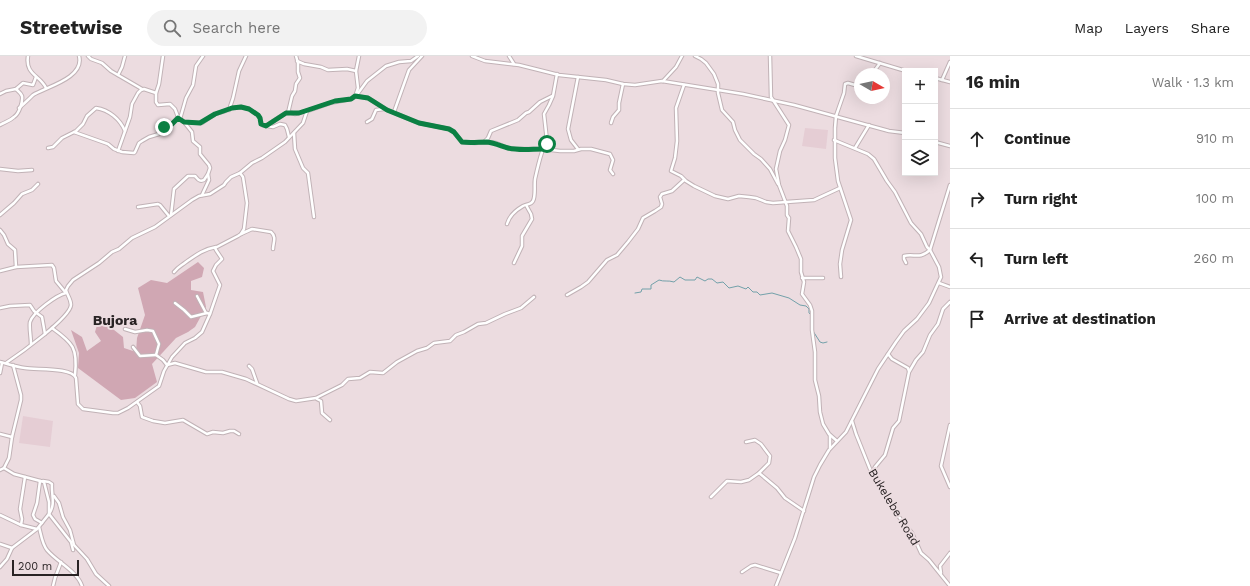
<!DOCTYPE html>
<meta charset="utf-8">
<style>
:root{--surface:#fff;--page:#f2f2f2;--text:#222;--muted:#767676;--line:#e0e0e0}
body{margin:0;font-family:"Work Sans",sans-serif;background:var(--page);color:var(--text)}
.controls{position:absolute;right:12px;top:12px;display:grid;overflow:hidden;border-radius:0px;box-shadow:0 4px 16px #0002}
.controls button{width:36px;height:36px;display:grid;place-items:center;padding:0;border:0;border-bottom:1px solid var(--line);background:var(--surface);color:var(--text);font:20px sans-serif}
.compass{position:absolute;left:854px;top:12px;width:36px;height:36px;border-radius:50%;background:var(--surface);box-shadow:0 4px 16px #0002;rotate:99deg}
.scale{position:absolute;left:12px;bottom:10px;width:67px;box-sizing:border-box;padding-left:4px;border:2px solid #292324;border-top:0;font-size:11px;line-height:14px;white-space:nowrap;color:#292324;-webkit-text-stroke:3px #ecdce0;paint-order:stroke}
.stop{position:absolute;width:12px;height:12px;margin:-9px;border:3px solid #0b8043;border-radius:50%;background:#fff}
.stop.end{background:#0b8043;border-color:#fff;box-shadow:0 1px 4px #0008}
.list{margin:0;padding:0;list-style:none}
h2{display:flex;justify-content:space-between;align-items:center;height:52px;margin:0;padding:0 16px;font-size:17px}
h2 small{font-size:13px;font-weight:400;color:var(--muted)}
.list li{display:grid;grid-template-columns:26px 1fr auto;gap:12px;align-items:center;box-sizing:border-box;height:60px;padding:0 16px;border-top:1px solid var(--line)}
.list b{display:block;font-size:15px;white-space:nowrap}
.list em{font-size:13px;font-style:normal;color:var(--muted)}
.icon{flex:none;width:22px;height:22px;fill:none;stroke:currentColor;stroke-width:2;stroke-linecap:round;stroke-linejoin:round}
.map{position:relative;flex:none;width:950px;height:530px;overflow:hidden}
header{display:flex;align-items:center;gap:24px;box-sizing:border-box;height:56px;padding:0 20px;background:var(--surface);border-bottom:1px solid var(--line)}
header strong{font-size:19px}
nav{display:flex;gap:22px;margin-inline-start:auto;font-size:14px}
.search{width:280px;height:36px;background:var(--page);display:flex;align-items:center;gap:10px;box-sizing:border-box;padding:0 14px;border-radius:22px;color:var(--muted);font-size:15px}
main{display:flex}
aside{flex:1;background:var(--surface)}
.map>svg:first-child{display:block}
.built{fill:#e5cdd4}
.forest{fill:#d0a7b3}
.lines{fill:none;stroke-linecap:round;stroke-linejoin:round}
.stream{stroke:#73a1aa;stroke-width:1}
.minor-casing{stroke:#c1b2b6;stroke-width:4.5}
.minor{stroke:#fff;stroke-width:2.5}
.route{stroke:#0b8043;stroke-width:5}
.labels{text-anchor:middle;stroke-width:4;stroke-linejoin:round;paint-order:stroke}
.street-label{font-size:12px;fill:#292324;stroke:#ecdce0}
.quarter-label{font-size:14px;font-weight:bold;fill:#292324;stroke:#ecdce0}
</style>
<header>
<strong>Streetwise</strong>
<div class="search"><svg class="icon" aria-label="search" viewBox="0 0 24 24"><circle cx="10" cy="10" r="6"/><path d="M15 15l6 6"/></svg>Search here</div>
<nav><a>Map</a><a>Layers</a><a>Share</a></nav>
</header>
<main>
<div class="map">
<svg width="950" height="530" viewBox="0 0 950 530">
<rect width="100%" height="100%" fill="#ecdce0"/>
<g class="built">
<polygon points="805,72 828,74 826,93 802,90"/>
<polygon points="23,360 53,365 50,391 19,387"/>
</g>
<polygon class="forest" points="198,206 204,212 202,221 191,225 191,234 203,236 206,251 195,271 188,276 176,282 152,308 157,326 135,342 121,344 78,312 79,297 71,274 82,281 87,295 101,285 95,276 100,259 109,270 123,281 124,292 136,296 137,282 145,259 138,232 151,224 167,227"/>
<g class="lines">
<g class="stream">
<path d="M635,237L641,236L642,233H651V229L659,224C664,226 668,224 674,226L680,221L685,224H695L697,221L705,225L708,223H712L717,227L723,226L729,232L738,230L746,233L748,231L753,236H757L760,239L772,237L789,242L800,249L806,250L809,253V257L811,259"/>
<polyline points="813,275 820,286 823,287 827,286"/>
</g>
<g class="minor-casing">
<g id="minor">
<path d="M28,0C25,19 40,19 46,32"/>
<polyline points="88,0 91,3 102,7 111,15 142,33"/>
<polyline points="163,0 159,28 156,37 156,46 158,49 170,48 175,53 178,61 184,66 192,76 193,85 200,91 200,98 209,109 210,112 208,118 209,124 202,139"/>
<polyline points="472,0 485,5 519,9 559,19 606,24 623,28 635,29 662,25 743,38 794,49 889,75 905,77"/>
<polyline points="509,0 514,8"/>
<polyline points="695,0 701,3 706,7 714,18 718,28 718,37 722,54 733,66 735,74 740,84 754,98 761,103 770,113 778,128"/>
<polyline points="770,0 771,41 789,69 785,84 780,95 776,113 779,129 787,150 787,159 789,162 788,175 796,191 801,203 801,216 804,226 802,238 810,249 812,255 812,274 815,296 815,324 819,340 820,356 823,368 829,378 837,385"/>
<polyline points="856,0 906,15"/>
<polyline points="297,5 304,8 321,11 328,14 347,13 356,15"/>
<polyline points="866,18 875,14 880,7"/>
<polyline points="118,19 122,11 125,0"/>
<polyline points="935,22 950,26"/>
<polyline points="942,24 950,6"/>
<polyline points="663,25 676,11 682,0"/>
<polyline points="684,29 676,52 677,85 675,102 671,115 681,120 686,125 694,130 715,140 728,143 739,140 749,141 756,142 766,146 773,147 814,144 840,132"/>
<polyline points="0,38 6,35 16,33 23,27 33,29 36,21"/>
<polyline points="355,40 368,42 387,54 419,67 449,73 454,76 462,86 475,87 487,86 496,87 508,92 516,93 543,93 560,95 574,95 581,93 591,93 610,98 613,104 610,114 613,118"/>
<polyline points="356,40 367,25 386,10 399,6 411,5 418,0"/>
<path d="M19,52C24,48 29,43 33,39C46,31 85,22 79,0"/>
<polyline points="229,54 233,42 239,15 246,0"/>
<polyline points="394,56 409,14 422,0"/>
<polyline points="288,57 292,40 295,35 296,28 300,22 298,16 298,7 296,0"/>
<polyline points="180,63 186,42 193,29 196,10 203,0"/>
<polyline points="184,66 202,67 215,58 225,55 232,52 241,51 249,53 258,59 260,62 262,69 273,71 280,68 285,69 287,73 289,81"/>
<polyline points="367,66 372,63 376,54 384,53"/>
<polyline points="611,67 613,61 619,54 619,47 623,28"/>
<path d="M0,69C5,66 10,65 14,61C19,58 23,46 22,40C21,37 18,35 16,33"/>
<polyline points="267,69 286,57 289,56 295,58 306,55"/>
<polyline points="74,76 108,88 114,93 122,96 134,97 135,96 139,87 142,85 149,81 159,78 164,71 171,69 178,61"/>
<polyline points="294,77 295,93 303,112 308,117 314,161"/>
<path d="M834,84L868,98L874,103L887,125L895,136L911,167L921,178L927,191L930,194C919,204 914,197 904,200V203L906,207"/>
<polyline points="484,86 488,82 491,75 518,64 526,57 529,56 540,46 552,40"/>
<polyline points="935,86 950,90"/>
<path d="M48,92L53,91L62,82L76,75L83,68L87,60L96,52C109,54 120,63 125,75"/>
<polyline points="855,92 869,69"/>
<polyline points="578,93 571,84 568,73 578,21"/>
<polyline points="118,95 130,61 132,48 138,37 141,34 144,33 156,37"/>
<polyline points="0,113 18,115 32,114"/>
<polyline points="138,151 158,148 160,149 169,160"/>
<polyline points="0,159 14,147 22,138 32,134 38,128"/>
<path d="M171,159L174,133L188,120H195C198,123 199,126 204,124L208,118"/>
<path d="M507,168C509,161 516,154 523,150C527,148 531,149 533,145C536,139 534,130 535,123C537,114 539,105 542,96C543,92 546,90 547,85L544,58L549,49L553,40L557,18"/>
<polyline points="0,174 4,179 8,188 15,194 16,211"/>
<path d="M241,178L252,173L271,176C277,181 273,187 273,193"/>
<polyline points="514,207 522,190 522,180 532,163 531,158 526,149"/>
<path d="M0,215L16,211L52,209L54,212L56,225L66,237C57,239 33,256 30,266C29,272 31,281 31,288"/>
<path d="M174,216C179,210 181,210 186,206C196,199 204,193 216,191"/>
<polyline points="841,221 840,208 842,194 851,164 838,125 835,102 835,72 836,60 844,37 845,28 848,27 855,29 860,27"/>
<polyline points="802,222 823,222"/>
<polyline points="939,227 950,231"/>
<polyline points="567,239 581,231 588,226 607,204 617,199 628,186 638,173 643,162 655,155 661,151 662,148 660,141 662,138 672,135 684,124"/>
<polyline points="197,240 206,257"/>
<polyline points="175,247 184,254 191,261 207,257 210,258"/>
<polyline points="0,252 10,250 30,249 34,255 42,261 45,278"/>
<path d="M52,272C73,287 78,292 75,319"/>
<polyline points="125,273 135,276 147,274 153,275 159,288 156,299 163,304 167,309 175,307 206,316 222,316 246,323 289,343 296,345 316,342 342,329 348,323 360,322 370,316 383,317 397,306 417,295 427,292 434,287 450,285 456,279 464,276 478,268 486,267 505,258 521,252 534,241"/>
<polyline points="133,291 140,300 156,299"/>
<polyline points="888,298 892,303 908,312 909,315"/>
<path d="M0,306C8,308 16,311 25,312C36,314 72,311 76,322L78,348L83,353L113,357H118L128,352L159,330L164,315L172,301L185,287L195,282L202,276L210,258L220,229L213,215L216,209L222,203L216,194L215,192L238,180L241,178L244,173L247,147L243,121L240,117"/>
<path d="M6,307C18,299 70,262 71,249C71,243 67,239 66,234L68,230L73,224L99,207L112,196L119,193L132,182L155,171L192,144L199,140L210,138L224,129L226,126L231,121L240,117L252,107L262,102L285,86L303,67L307,55L330,47L351,43L355,41L358,32L356,15L359,0"/>
<polyline points="249,310 252,313 257,327"/>
<polyline points="0,317 2,307"/>
<polyline points="317,343 321,345 322,357 330,364"/>
<polyline points="137,346 140,350 142,361 153,365 165,367 183,364 207,378 213,376 223,377 230,375 234,375 239,378"/>
<polyline points="852,365 856,378 872,418 881,434 899,461 912,477 921,497 929,504 950,530"/>
<polyline points="950,369 941,410 950,431"/>
<polyline points="0,378 12,381"/>
<polyline points="830,379 830,392"/>
<polyline points="0,414 4,412 9,402 12,381 21,344 21,339 13,309"/>
<polyline points="759,417 777,432 785,442 804,455"/>
<polyline points="872,418 875,411 885,399 893,372 899,365 909,316 916,304 923,296 930,279 938,268 943,253 950,246"/>
<polyline points="40,425 37,447 33,459 35,463 42,467"/>
<path d="M43,425L49,426L52,428C51,439 56,448 49,458L71,486L73,494"/>
<polyline points="54,440 59,447 63,461 70,474 74,489 87,503 96,518 109,530"/>
<polyline points="711,441 727,425 741,426 749,424 759,417 769,407 770,400 761,388 755,384 746,386"/>
<polyline points="0,459 21,469 37,473"/>
<polyline points="21,469 22,463 20,453 25,421"/>
<path d="M39,471C41,478 42,488 47,494C57,506 77,515 82,530"/>
<polyline points="0,488 12,492"/>
<polyline points="0,511 7,503 12,492 37,473 49,458 49,446 44,426 14,418 4,412"/>
<polyline points="742,516 751,510 755,509 781,517"/>
<polyline points="941,517 940,510 950,497"/>
<polyline points="53,530 55,522 61,506"/>
<polyline points="776,530 795,482 814,421 820,409 829,394 846,376 878,313 896,286 904,275 917,263 929,247 941,221 939,211 930,194 950,129"/>
</g>
</g>
<use href="#minor" class="minor"/>
</g>
<g class="lines">
<path class="route" d="M164,71L171,69L178,62L184,66L200,67L215,58L232,52L241,51L249,53L258,59L260,62L261,68L266,70L286,57H299L335,45L351,43L355,40L368,42L387,54L419,67L449,73L454,76L462,86C470,87 479,86 487,86C495,87 501,90 508,92C519,95 532,93 543,93L547,88"/>
</g>
<g class="labels">
<g class="street-label">
<text transform="translate(894 451) rotate(59)" y="4">Bukelebe Road</text>
</g>
<g class="quarter-label">
<text x="115" y="269">Bujora</text>
</g>
</g>
</svg>
<div class="controls">
<button>+</button>
<button>−</button>
<button><svg class="icon" aria-label="layers" viewBox="0 0 24 24"><path d="M12 4l9 5-9 5-9-5zM3 14l9 5 9-5"/></svg></button>
</div>
<svg class="compass" viewBox="-18 -18 36 36"><path d="M0-13l5 13h-10z" fill="#e53935"/><path d="M0 13l5-13h-10z" fill="#767676"/></svg>
<div class="scale">200 m</div>
<div class="stop" style="left:547px;top:88px"></div>
<div class="stop end" style="left:164px;top:71px"></div>
</div>
<aside>
<h2>16 min<small>Walk · 1.3 km</small></h2>
<ul class="list">
<li><svg class="icon" aria-label="ahead" viewBox="0 0 24 24"><path d="M12 20V5M6 11l6-6 6 6"/></svg><div><b>Continue</b></div><em>910 m</em></li>
<li><svg class="icon" aria-label="right" viewBox="0 0 24 24"><path d="M7 20v-9h11M14 6l5 5-5 5"/></svg><div><b>Turn right</b></div><em>100 m</em></li>
<li><svg class="icon" aria-label="left" viewBox="0 0 24 24"><path d="M17 20v-9H6M10 6l-5 5 5 5"/></svg><div><b>Turn left</b></div><em>260 m</em></li>
<li><svg class="icon" aria-label="arrive" viewBox="0 0 24 24"><path d="M6 21V4h12l-3 4 3 4H6"/></svg><div><b>Arrive at destination</b></div></li>
</ul>
</aside>
</main>
